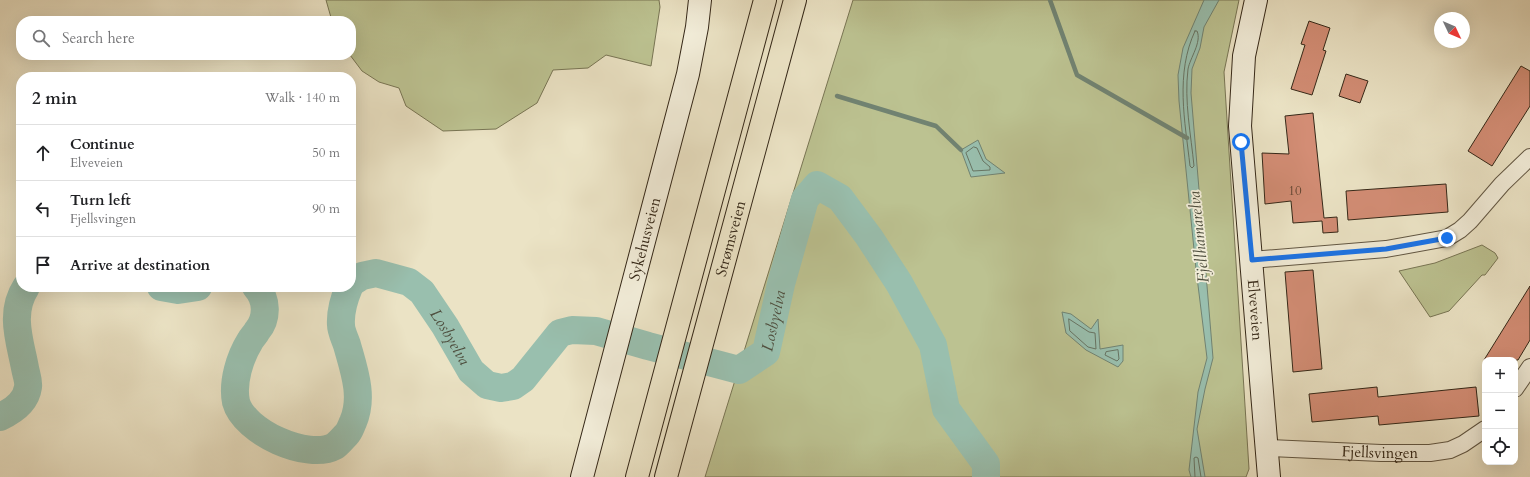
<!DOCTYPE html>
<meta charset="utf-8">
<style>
:root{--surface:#fff;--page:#f6f6f6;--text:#202124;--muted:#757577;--line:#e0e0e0}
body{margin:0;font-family:Cardo,serif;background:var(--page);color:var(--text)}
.controls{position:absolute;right:12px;bottom:12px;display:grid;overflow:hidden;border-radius:8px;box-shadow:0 4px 16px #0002}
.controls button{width:36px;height:36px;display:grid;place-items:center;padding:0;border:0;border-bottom:1px solid var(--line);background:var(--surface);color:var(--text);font:20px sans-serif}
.compass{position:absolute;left:1434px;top:12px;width:36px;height:36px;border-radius:50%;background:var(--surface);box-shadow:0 4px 16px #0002;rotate:134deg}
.stop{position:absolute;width:12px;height:12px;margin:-9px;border:3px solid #1a73e8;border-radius:50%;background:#fff}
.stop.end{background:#1a73e8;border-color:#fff;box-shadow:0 1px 4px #0008}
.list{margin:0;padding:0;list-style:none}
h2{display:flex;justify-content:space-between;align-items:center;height:52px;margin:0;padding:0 16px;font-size:17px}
h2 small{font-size:13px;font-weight:400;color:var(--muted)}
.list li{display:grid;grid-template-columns:26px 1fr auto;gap:12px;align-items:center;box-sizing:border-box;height:56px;padding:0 16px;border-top:1px solid var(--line)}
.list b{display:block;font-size:15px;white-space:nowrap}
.list p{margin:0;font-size:13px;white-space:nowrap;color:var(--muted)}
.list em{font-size:13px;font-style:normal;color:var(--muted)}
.icon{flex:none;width:22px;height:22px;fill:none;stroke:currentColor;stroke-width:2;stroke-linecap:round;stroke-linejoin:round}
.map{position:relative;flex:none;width:1530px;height:477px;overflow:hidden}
.search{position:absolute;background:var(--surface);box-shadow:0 4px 16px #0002;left:16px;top:16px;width:340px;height:44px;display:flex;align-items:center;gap:10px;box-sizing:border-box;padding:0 14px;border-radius:16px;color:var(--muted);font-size:15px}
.panel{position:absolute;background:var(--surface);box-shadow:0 4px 16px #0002;left:16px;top:72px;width:340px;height:220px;border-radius:16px}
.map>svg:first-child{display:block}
.green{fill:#bcc291;stroke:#787554}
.water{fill:#99bfae;stroke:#718372}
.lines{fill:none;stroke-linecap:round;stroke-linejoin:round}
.shore{stroke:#677463;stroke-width:1}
.stream{stroke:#718372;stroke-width:4.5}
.river{stroke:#99bfae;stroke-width:28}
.building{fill:#d38d75;stroke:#352818}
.minor-casing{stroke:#625743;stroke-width:18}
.secondary-casing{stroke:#352818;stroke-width:24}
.motorway-casing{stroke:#352818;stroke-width:24}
.minor{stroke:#f2edd9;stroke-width:16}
.secondary{stroke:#f2edd9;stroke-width:22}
.motorway{stroke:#ebe3c5;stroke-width:22}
.route{stroke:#1a73e8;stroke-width:5}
.labels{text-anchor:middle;stroke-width:3.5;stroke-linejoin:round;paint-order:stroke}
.number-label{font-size:13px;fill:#5c412f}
.street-label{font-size:15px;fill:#352818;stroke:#f2edd9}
.water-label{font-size:16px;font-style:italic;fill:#4e4e3e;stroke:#f2edd9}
</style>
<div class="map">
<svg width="1530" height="477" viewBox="0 0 1530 477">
<rect width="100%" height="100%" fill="#ebe3c5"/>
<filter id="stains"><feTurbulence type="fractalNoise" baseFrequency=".005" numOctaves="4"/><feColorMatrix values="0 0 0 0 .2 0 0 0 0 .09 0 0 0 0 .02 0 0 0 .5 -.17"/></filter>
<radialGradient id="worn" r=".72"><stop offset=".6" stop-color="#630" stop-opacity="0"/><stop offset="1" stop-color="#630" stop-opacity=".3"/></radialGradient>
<g class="green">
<polygon points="326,0 659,0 660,7 651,66 606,55 588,68 553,70 537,103 496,129 443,131 406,106 399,88 379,82 362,71 350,55 351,21 332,21"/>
<polygon points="853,0 1239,0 1224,72 1249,469 1246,477 705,477"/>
<polygon points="1482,245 1495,253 1498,258 1485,275 1482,275 1449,311 1430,317 1399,271 1435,263"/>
</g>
<g class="water">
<polygon points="1204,0 1219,0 1204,27 1200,48 1192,69 1191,93 1213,358 1205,389 1197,429 1205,477 1191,477 1189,470 1198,392 1207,358 1196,269 1179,101 1178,75 1183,48"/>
<polygon points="978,140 986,159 1005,173 971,177 961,150"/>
<polygon points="1062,312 1071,314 1091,329 1098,319 1100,349 1123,345 1123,361 1118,367 1086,350 1066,333"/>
</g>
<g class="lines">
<g class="shore">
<path d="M1195,31H1197C1202,42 1190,58 1188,69C1184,101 1191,135 1194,166L1192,168L1190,166C1185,121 1175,74 1195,31Z"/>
<polygon points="974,147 977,148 983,161 990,167 990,170 973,171 966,153"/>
<polygon points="1069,319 1089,332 1095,333 1096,349 1088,347 1070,331"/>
<polygon points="1118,350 1119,359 1117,361 1105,355 1106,352"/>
<polyline points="1195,477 1194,458 1196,457 1198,458 1201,477"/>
</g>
<g class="stream">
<polyline points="1050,0 1077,75 1187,138"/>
<polyline points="837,96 936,126 961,150"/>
</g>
<g class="river">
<path id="s1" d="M351,283L362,276L376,273L409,282L422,292L445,326L471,371L487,385L501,388L513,386L523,379L560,333L572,330L596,331L648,346L739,370L766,352L781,284L805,199L817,185L840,198L869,237L899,283L933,345L946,409L986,464V477"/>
<polyline points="161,287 178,290 198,287"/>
<path d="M256,287C267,299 268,318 257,331C255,335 252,337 250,341C240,357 232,382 236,402C244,432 308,461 335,446C339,443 343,438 346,435C350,431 351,426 353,422C364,397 354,370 347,345C345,339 341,331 341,325C340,311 344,299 349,287"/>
<path d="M0,417C13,411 26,402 28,387C29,381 26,374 25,368C20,341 9,313 26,287"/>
</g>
</g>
<g class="building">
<polygon points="1309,21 1330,28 1323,50 1326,51 1312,95 1291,89 1305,45 1301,44"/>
<polygon points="1521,66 1530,71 1530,106 1492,166 1468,151"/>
<polygon points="1346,74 1368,81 1360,103 1339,96"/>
<polygon points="1313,113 1324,218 1337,217 1338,232 1323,233 1322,221 1293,223 1291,201 1265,204 1262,153 1289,154 1285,116"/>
<polygon points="1446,184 1448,212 1348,220 1346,191"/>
<polygon points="1313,270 1322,369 1293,372 1285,272"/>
<polygon points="1530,286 1530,340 1518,360 1484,360"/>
<polygon points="1377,387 1378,397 1476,387 1479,416 1379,425 1378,416 1312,422 1309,394"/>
</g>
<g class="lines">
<g class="minor-casing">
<g id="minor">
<polyline points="1251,260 1386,249 1447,238 1460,230 1470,221 1502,184 1530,157"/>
<polyline points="1515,389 1530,367"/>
<path id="s2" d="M1268,448L1381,453H1430L1450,450L1463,444L1485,429"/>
</g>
</g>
<g class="secondary-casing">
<g id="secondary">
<path id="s3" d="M1256,0L1244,56L1240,126L1269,477"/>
<path id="s4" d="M582,477L688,74L697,27L700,0"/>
</g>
</g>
<g class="motorway-casing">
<g id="motorway">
<polyline points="637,477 765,0"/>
<path id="s5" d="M666,477L795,0"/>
</g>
</g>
<use href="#minor" class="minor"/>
<use href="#secondary" class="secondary"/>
<use href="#motorway" class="motorway"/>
</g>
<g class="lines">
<polyline class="route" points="1241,142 1252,260 1386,249 1447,238"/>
</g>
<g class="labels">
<g class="number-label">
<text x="1295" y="195">10</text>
</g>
<g class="street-label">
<text dy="5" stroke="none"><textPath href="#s4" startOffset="246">Sykehusveien</textPath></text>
<text dy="5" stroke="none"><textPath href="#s5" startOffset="247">Strømsveien</textPath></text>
<text dy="5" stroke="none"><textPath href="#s3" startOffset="312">Elveveien</textPath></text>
<text dy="5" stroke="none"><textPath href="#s2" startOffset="112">Fjellsvingen</textPath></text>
</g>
<g class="water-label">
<text transform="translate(1198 237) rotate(-96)" y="6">Fjellhamarelva</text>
<text dy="6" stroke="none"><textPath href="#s1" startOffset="539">Losbyelva</textPath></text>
<text dy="6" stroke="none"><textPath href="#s1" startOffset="131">Losbyelva</textPath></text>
</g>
</g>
<rect width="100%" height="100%" filter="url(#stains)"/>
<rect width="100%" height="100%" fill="url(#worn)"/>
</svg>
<div class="controls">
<button>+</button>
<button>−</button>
<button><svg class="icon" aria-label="locate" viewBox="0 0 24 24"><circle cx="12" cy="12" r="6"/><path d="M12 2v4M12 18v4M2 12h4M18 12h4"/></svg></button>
</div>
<svg class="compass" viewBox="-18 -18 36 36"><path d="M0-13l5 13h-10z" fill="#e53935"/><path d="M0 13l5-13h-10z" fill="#757577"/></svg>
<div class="stop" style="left:1241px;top:142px"></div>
<div class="stop end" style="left:1447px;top:238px"></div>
<div class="search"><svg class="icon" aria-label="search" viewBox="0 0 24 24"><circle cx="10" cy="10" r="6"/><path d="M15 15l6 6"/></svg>Search here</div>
<section class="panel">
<h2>2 min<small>Walk · 140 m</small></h2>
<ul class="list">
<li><svg class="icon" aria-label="ahead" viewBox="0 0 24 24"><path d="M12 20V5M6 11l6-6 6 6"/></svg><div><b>Continue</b><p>Elveveien</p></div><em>50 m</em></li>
<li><svg class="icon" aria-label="left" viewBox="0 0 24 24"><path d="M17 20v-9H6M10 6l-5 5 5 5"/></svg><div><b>Turn left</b><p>Fjellsvingen</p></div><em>90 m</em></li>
<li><svg class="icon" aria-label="arrive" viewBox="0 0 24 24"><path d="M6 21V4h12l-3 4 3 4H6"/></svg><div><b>Arrive at destination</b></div></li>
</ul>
</section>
</div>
